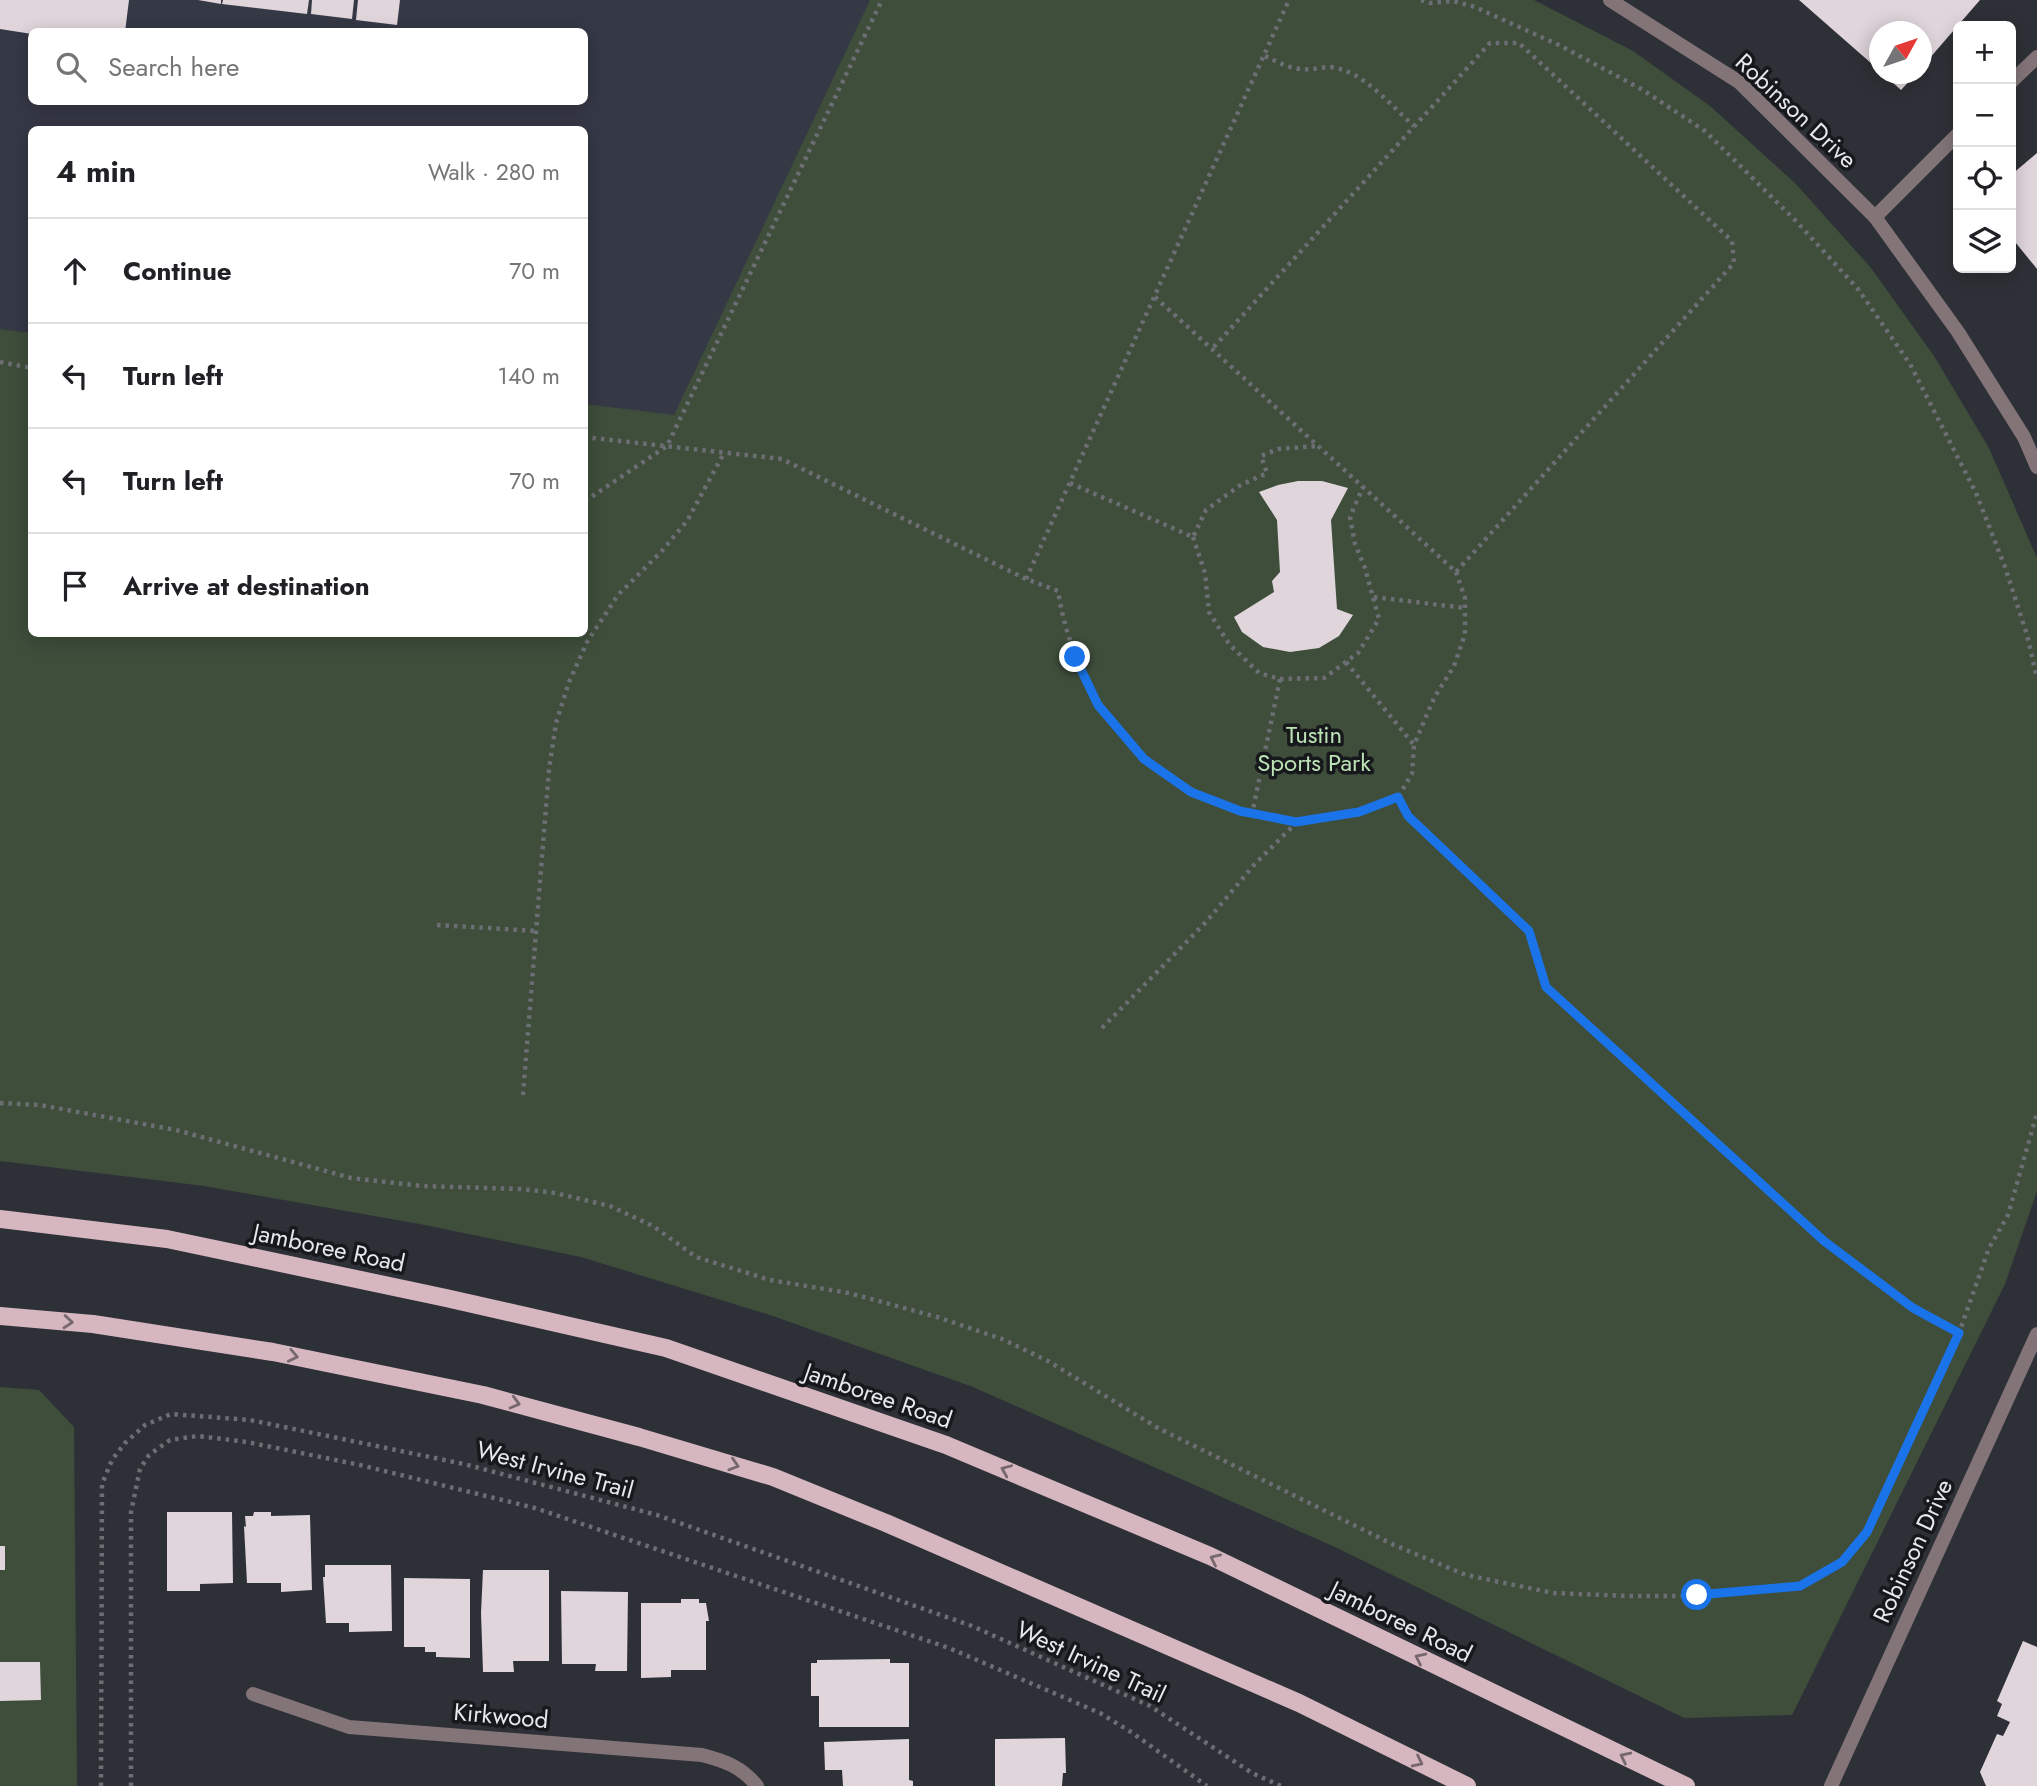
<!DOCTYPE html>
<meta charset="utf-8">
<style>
:root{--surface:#fff;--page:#f6f6f6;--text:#202124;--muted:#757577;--line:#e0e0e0}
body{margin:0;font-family:Jost,sans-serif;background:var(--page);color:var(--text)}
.controls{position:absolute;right:21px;top:21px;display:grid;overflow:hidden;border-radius:10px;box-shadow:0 4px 18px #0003}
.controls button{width:63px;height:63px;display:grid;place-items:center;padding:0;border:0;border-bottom:2px solid var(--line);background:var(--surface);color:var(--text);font:35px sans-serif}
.compass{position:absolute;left:1869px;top:21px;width:63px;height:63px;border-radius:50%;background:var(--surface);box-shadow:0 4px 18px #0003;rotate:50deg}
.stop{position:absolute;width:21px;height:21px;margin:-16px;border:5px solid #1a73e8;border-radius:50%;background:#fff}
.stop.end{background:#1a73e8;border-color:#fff;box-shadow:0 2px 7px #0008}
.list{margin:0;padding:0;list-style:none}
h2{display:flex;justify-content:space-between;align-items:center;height:91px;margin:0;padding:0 28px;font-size:30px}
h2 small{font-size:23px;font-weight:400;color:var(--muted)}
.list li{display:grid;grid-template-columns:46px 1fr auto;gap:21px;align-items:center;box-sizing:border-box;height:105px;padding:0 28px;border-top:2px solid var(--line)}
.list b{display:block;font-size:26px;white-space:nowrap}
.list em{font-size:23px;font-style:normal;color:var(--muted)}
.icon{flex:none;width:38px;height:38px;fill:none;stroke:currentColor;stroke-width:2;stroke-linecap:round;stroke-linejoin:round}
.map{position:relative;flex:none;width:2037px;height:1786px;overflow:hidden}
.search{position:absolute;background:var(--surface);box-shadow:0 4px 18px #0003;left:28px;top:28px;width:560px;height:77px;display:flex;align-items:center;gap:18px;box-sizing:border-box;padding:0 24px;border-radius:10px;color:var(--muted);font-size:26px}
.panel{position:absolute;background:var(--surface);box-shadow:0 4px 18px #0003;left:28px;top:126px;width:560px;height:511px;border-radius:10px}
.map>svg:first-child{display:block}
.built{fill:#353845;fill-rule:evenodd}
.green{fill:#3e4e3b}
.building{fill:#dfd5db}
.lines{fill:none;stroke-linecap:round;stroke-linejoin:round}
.path{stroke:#6c6e74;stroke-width:4.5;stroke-dasharray:3.5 5;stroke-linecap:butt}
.minor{stroke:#837478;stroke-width:14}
.tertiary{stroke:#837478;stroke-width:14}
.primary{stroke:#d6b7c0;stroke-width:18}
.oneway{stroke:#76686e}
.route{stroke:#1a73e8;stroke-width:9}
.labels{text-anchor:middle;stroke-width:7;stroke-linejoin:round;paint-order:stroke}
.street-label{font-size:24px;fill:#e7e8ed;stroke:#17181c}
.park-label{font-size:24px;fill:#bbe2b5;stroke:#17181c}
</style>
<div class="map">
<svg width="2037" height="1786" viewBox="0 0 2037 1786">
<rect width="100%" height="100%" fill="#2e3037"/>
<path class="built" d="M0,0H870L674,416L585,404L584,130H32L31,333L0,329ZM32,32H584V102H32Z"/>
<g class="green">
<polygon points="870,0 1534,0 1633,51 1710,106 1796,184 1871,268 1934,356 1989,448 2037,558 2037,1191 2005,1284 1792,1715 1684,1718 1335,1547 973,1387 770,1315 581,1257 420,1224 204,1186 0,1161 0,329 31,333 32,634 584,634 585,404 674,415"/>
<polygon points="0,1387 39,1390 74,1427 77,1786 0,1786"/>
</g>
<g class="building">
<polygon points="0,0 129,0 125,32 32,32 32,34 0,29"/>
<polygon points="198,0 221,0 221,4"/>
<polygon points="223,0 309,0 307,14 222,4"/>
<polygon points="312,0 354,0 352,19 311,14"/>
<polygon points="358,0 400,0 397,25 356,20"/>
<polygon points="1799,0 1980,0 1922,67 1922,32 1880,32 1880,71"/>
<polygon points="1883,74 1916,74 1901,90"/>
<polygon points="2037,153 2037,269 2011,237 2011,175"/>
<polygon points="1298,481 1322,481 1348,488 1331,520 1337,609 1353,615 1339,636 1319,648 1290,652 1263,647 1242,632 1234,617 1274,592 1272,581 1280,572 1277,520 1259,492 1278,485"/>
<polygon points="167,1512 232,1512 233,1583 200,1584 200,1591 167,1591"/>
<polygon points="254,1512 271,1512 271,1516 310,1515 312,1590 281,1592 281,1583 247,1583 244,1526 246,1527 245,1516 253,1516"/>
<rect x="0" y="1546" width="5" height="24"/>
<polygon points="325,1565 391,1565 392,1631 349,1632 349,1623 326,1623 323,1577 325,1577"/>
<polygon points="483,1570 549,1570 549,1661 513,1661 514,1672 483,1672 481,1613"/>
<polygon points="404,1578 470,1579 470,1658 436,1657 436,1652 425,1652 425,1647 404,1647"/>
<polygon points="561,1591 628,1592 627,1671 595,1671 596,1664 562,1664"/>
<polygon points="681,1599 699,1599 699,1603 706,1603 709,1621 706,1621 706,1670 671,1670 671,1677 641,1678 641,1603 681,1603"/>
<polygon points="2023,1641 2037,1647 2037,1786 1986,1786 1980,1772 1997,1734 2003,1736 2010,1722 1997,1716 2002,1704 1997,1701"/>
<polygon points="890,1659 890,1663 909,1663 909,1727 819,1727 819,1696 811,1696 811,1663 817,1663 817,1660"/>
<polygon points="0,1662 40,1662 41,1700 0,1701"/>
<polygon points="1065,1738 1066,1773 1063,1773 1062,1786 995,1786 995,1739"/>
<polygon points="909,1739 909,1780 913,1781 913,1786 843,1786 842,1770 825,1770 824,1742"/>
</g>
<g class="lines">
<g class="path">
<polyline points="1421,0 1430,3 1453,1 1475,7 1561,46 1643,90 1705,131 1796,221 1858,289 1910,364 1976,493 2005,567 2027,635 2037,678"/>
<path d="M1265,56C1281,64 1294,71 1312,69C1317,69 1323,67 1329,67C1362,69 1391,106 1414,126"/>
<polyline points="1155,297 1456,572 1734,263 1732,241 1519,43 1490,43 1212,349"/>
<polyline points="0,362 32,368"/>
<path d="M584,437L782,459L1026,579L1058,591C1070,665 1105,731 1167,775C1175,781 1184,789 1193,793C1226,808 1261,815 1296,823"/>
<polyline points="1070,483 1193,537 1206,510 1239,486 1267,473 1261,456 1278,449 1317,446"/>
<polyline points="585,501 667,446 882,0"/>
<polyline points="584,513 585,501"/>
<polyline points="1193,537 1205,573 1209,612 1229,644 1259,673 1280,679 1252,814"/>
<polyline points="1456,572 1465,598 1465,634 1454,666 1434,698 1414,745 1412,774 1398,797 1408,816 1529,931 1546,987 1824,1241 1913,1308 1959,1333"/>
<polyline points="1026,579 1289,0"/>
<polyline points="1374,597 1465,608"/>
<polyline points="1346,662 1414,745"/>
<polyline points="1280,679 1324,678 1358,653 1379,619 1365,568 1355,544 1350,517 1363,487"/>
<polyline points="437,925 536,931"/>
<polyline points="1102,1028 1206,922 1254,865 1296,823 1359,812 1398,797"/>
<polyline points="523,1095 549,769 556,723 569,682 587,642 618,595 661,552 687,521 724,453"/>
<polyline points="0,1103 40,1105 176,1130 351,1178 422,1186 521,1189 555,1193 610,1206 653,1226 696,1257 770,1280 849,1293 937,1317 1002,1339 1048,1361 1158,1428 1394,1545 1466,1575 1553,1593 1630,1596 1697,1596 1800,1586 1842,1562 1867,1532 1959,1333 1989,1248 2008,1215 2037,1113"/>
<polyline points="101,1786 102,1484 112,1460 125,1443 145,1425 171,1414 250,1420 464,1464 657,1515 972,1626 1150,1706 1252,1773 1281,1786"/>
<polyline points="131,1786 131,1512 140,1469 149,1455 170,1440 198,1436 247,1442 360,1465 535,1508 949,1648 1100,1713 1131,1732 1207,1786"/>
</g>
<g class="minor">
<polyline points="2011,82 2037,57"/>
<polyline points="1875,217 1958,134"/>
<path d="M253,1694L349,1727L702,1755C725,1761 742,1767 757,1786"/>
</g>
<g class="tertiary">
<polyline points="1610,0 1739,82 1875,217 1958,332 2024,437 2037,467"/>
<polyline points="1831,1786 2037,1334"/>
</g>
<g class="primary">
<polyline points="0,1219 167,1239 446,1298 666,1348 946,1445 1210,1556 1686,1786"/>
<polyline points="0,1316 93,1324 273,1352 483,1395 639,1437 773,1477 886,1523 1299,1703 1467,1786"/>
</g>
</g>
<defs><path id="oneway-chevron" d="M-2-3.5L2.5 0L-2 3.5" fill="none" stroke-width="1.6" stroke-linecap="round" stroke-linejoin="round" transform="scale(1.75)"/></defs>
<g class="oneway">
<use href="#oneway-chevron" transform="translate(68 1322) rotate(5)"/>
<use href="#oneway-chevron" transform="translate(293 1356) rotate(12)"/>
<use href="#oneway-chevron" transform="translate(515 1403) rotate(15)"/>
<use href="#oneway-chevron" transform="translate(734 1465) rotate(17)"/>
<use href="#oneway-chevron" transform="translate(1006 1470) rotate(-157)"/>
<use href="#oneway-chevron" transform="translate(1215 1559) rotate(-155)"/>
<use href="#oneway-chevron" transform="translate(1420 1658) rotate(-154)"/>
<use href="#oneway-chevron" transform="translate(1625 1757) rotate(-154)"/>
<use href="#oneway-chevron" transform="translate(1418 1762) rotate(26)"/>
</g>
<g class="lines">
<polyline class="route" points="1075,657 1098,705 1144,759 1191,792 1240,811 1296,822 1359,812 1398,797 1408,816 1529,931 1546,987 1824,1241 1913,1308 1959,1333 1867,1532 1842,1562 1800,1586 1697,1595"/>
</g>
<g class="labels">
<g class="street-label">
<text transform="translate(1796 111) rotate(43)" y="8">Robinson Drive</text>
<text transform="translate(329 1248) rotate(12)" y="8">Jamboree Road</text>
<text transform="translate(878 1396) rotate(19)" y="8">Jamboree Road</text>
<text transform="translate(555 1470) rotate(15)" y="8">West Irvine Trail</text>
<text transform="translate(1913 1551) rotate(-65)" y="8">Robinson Drive</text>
<text transform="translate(1401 1622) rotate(26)" y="8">Jamboree Road</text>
<text transform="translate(1091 1662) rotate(25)" y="8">West Irvine Trail</text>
<text transform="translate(501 1716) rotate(5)" y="8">Kirkwood</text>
</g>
<g class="park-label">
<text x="1314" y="743">Tustin<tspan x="1314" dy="28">Sports Park</tspan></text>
</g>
</g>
</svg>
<div class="controls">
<button>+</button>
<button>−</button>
<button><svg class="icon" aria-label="locate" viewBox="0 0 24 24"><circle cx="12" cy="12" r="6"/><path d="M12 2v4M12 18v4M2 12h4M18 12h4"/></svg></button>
<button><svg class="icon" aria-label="layers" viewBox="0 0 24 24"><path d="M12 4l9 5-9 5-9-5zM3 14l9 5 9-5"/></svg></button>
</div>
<svg class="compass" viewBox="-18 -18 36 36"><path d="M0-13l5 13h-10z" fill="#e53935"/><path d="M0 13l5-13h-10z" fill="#757577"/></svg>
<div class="stop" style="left:1697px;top:1595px"></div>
<div class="stop end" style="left:1075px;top:657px"></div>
<div class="search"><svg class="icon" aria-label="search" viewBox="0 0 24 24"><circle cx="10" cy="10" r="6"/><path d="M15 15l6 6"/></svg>Search here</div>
<section class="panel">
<h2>4 min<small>Walk · 280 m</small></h2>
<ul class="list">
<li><svg class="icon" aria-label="ahead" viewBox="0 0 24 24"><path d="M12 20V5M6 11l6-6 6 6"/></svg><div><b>Continue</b></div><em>70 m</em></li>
<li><svg class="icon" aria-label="left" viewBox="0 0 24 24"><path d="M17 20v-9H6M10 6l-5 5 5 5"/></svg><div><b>Turn left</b></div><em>140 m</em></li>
<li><svg class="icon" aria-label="left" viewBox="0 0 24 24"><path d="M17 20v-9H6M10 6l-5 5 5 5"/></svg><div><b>Turn left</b></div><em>70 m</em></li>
<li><svg class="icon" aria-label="arrive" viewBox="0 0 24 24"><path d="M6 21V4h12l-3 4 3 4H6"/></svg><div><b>Arrive at destination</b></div></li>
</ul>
</section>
</div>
